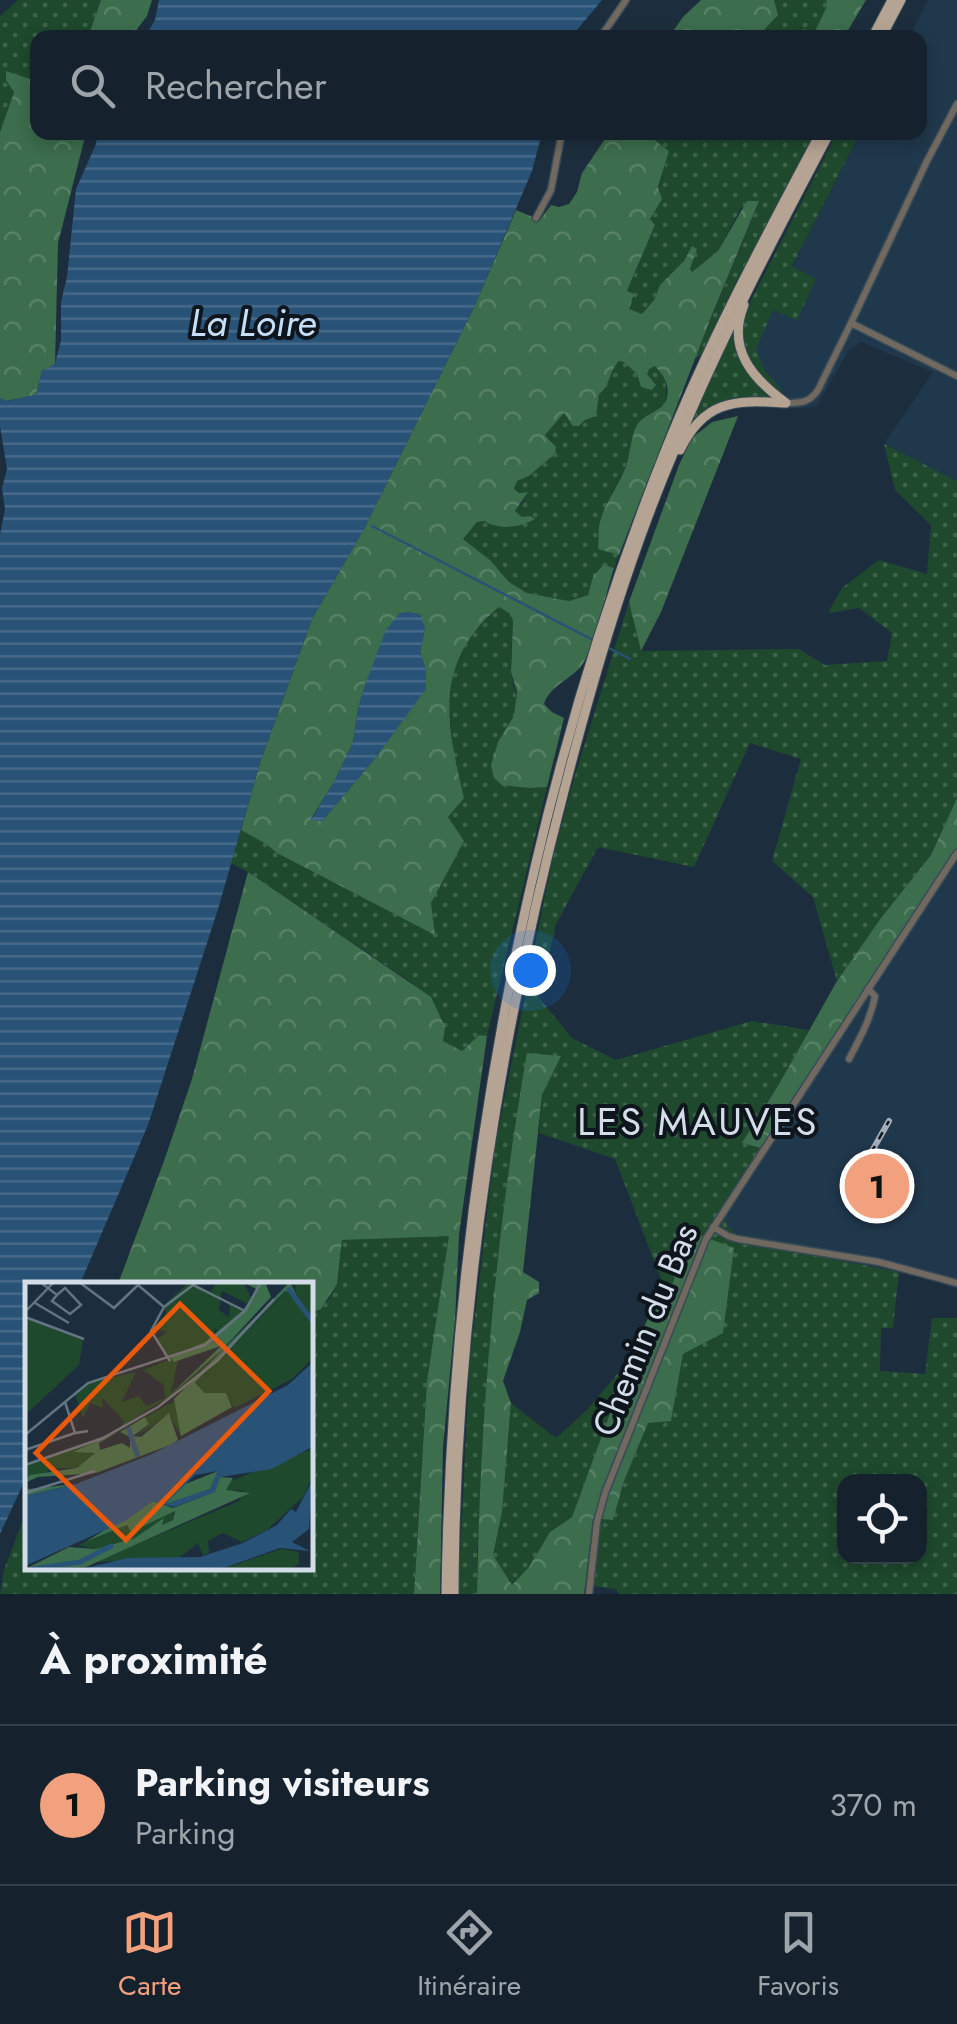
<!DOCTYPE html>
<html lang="fr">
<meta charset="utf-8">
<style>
:root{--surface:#15222e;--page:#222f3a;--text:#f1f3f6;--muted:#9da4aa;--line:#343f4a;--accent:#f1a17d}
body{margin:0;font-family:Jost,sans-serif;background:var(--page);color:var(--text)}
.controls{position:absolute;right:30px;bottom:30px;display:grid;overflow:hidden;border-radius:20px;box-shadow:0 5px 15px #0003}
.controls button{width:90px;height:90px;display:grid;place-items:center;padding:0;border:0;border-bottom:2px solid var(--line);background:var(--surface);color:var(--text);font:50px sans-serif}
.you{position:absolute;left:530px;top:970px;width:35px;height:35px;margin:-25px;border:8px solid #fff;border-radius:50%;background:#1a73e8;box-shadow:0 0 0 15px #1a73e833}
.badge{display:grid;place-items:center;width:65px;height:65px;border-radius:50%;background:var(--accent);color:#111;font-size:32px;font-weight:700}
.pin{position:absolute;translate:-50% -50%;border:5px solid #fff;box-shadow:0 2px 10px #0006}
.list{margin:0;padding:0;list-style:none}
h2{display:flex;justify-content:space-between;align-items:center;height:130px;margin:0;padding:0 40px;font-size:42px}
h2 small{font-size:32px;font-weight:400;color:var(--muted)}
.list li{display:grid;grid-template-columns:65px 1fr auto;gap:30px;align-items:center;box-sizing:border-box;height:160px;padding:0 40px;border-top:2px solid var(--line)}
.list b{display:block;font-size:38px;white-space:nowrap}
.list p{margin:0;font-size:32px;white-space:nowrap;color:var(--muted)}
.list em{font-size:32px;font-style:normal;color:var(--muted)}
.icon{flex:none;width:55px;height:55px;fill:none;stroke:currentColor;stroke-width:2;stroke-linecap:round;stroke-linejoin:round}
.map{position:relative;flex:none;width:957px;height:1594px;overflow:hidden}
.search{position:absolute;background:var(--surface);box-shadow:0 5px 15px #0003;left:30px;right:30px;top:30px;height:110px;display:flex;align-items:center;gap:25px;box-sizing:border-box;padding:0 35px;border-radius:20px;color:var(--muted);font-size:38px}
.sheet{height:290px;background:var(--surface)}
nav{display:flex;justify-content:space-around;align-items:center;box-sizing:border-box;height:140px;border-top:2px solid var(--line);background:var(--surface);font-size:28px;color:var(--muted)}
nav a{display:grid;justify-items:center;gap:5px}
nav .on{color:var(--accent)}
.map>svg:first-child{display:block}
.built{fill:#20384c}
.grass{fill:url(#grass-dots);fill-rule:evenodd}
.forest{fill:url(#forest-crowns);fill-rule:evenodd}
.water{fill:url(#water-rules)}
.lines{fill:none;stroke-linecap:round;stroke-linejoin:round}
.stream{stroke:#295277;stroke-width:2.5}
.minor-casing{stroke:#394a58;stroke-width:9}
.primary-casing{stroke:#394a58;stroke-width:11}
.minor{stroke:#716960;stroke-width:6}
.primary{stroke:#b5a493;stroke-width:9}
.rail-casing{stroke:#a3b0bb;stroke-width:6}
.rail{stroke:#0e151c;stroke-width:2.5;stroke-dasharray:8;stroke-linecap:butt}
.labels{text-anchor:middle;stroke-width:8;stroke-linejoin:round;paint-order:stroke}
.street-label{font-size:35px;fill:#d2dde7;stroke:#0e151c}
.water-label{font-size:38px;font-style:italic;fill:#c6dff8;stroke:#0e151c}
.neighbourhood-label{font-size:38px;letter-spacing:2.5px;fill:#d2dde7;stroke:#0e151c}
.inset-river{fill:none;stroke:#295277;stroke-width:5}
.inset-road{fill:none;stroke:#657481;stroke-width:2.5}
.view{fill:#e8590c;fill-opacity:0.15;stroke:#e8590c;stroke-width:5}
.inset-edge{fill:none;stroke:#d2dde7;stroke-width:5}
</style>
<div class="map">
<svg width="957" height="1594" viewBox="0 0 957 1594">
<defs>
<pattern id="grass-dots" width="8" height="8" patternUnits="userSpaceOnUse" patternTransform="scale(2.5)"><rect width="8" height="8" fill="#1e492d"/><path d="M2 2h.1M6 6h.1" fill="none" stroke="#3e634b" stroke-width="1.8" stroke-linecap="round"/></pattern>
<pattern id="forest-crowns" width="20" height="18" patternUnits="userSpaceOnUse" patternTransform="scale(2.5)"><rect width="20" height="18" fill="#3c6d4c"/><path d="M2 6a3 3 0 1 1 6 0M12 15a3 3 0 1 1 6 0" fill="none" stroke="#578166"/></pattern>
<pattern id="water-rules" width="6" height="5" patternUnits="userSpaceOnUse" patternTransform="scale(2.5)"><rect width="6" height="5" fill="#295277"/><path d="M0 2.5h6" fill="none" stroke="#476a8a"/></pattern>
</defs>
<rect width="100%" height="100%" fill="#1c2e3d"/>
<g class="built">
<polygon points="928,0 957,0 957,481 884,444 933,372 861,342 849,350 816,407 783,409 742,371 746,358 860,133 920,132 920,38 909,37"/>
<polygon points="957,859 957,1289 911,1274 828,1258 826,1249 736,1234 728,1227 725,1220 727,1213"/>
</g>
<g class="grass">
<polygon points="18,0 101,0 88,37 38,38 37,81 7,71 6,80 14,91 0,132 0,16"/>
<polygon points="774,0 826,0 827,6 813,34 804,29 792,37 758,38 778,15"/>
<polygon points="654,133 816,133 731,292 703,354 695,358 759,202 741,208 718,251 692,272 690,269 694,259 688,252 684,261 660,285 654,300 642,314 628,309 627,292 655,226 650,219 669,151 651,138"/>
<path d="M837,133H860L792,266L816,279L797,320L773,310L756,349L764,370L782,390L781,392C747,368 737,354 745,312Z"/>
<path d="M736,328C738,364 748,376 775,398C765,399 758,397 749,397C729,397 708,407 694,421L692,419L733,329Z"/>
<path d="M619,361L625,362L637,374L641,387L648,369L655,365C667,377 667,387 666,403L636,427L633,445L624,471L612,493L599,549L619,555L614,568L603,566L588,595L569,601L527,593L509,582L490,560L463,539L477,522L485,520L495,526L522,518L515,511L523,502L527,492L519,493L514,489L517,481L529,476L555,454L552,441L545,435L564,413L573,426H579L585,420L596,416L598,394C610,387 609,371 619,361Z"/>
<path d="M884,444L957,481V798L931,855L881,918L837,981L813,897L772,861L801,759L750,743L694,867L598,847L556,924L539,998L572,1038L616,1060L752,1021L809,1030L779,1084L754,1121L745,1144L768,1150L732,1204L725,1220L728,1227L736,1234L827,1249L828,1258L899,1272L893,1328H881L880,1371L925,1374L932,1318H957V1594H619L616,1589L585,1585L593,1517L613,1519L624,1481L648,1423L671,1420L683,1354L684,1244L673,1284H663L615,1159L539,1133L542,1095L560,1057L528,1053L477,1552V1594H458L470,1359L495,1146L553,856L575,775L629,602L641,651L799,649L825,665L887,661L892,633L859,608L828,613L842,588L879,560L927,574L931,525L895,490ZM844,1482H920V1556H844Z"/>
<path d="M500,606L509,613L513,620C513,636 510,654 511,670C512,689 521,695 514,718C506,741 488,749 494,778L530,788L547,787L487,1036L479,1035L462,1051L443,1041L412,983L248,872L231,863L241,830L266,844L277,853L431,903L444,876L453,754L449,704L454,668L460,652L473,633Z"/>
<path d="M450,1235L427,1381L414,1594H0L4,1570L27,1510L28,1566H310V1313C340,1303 339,1267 342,1240Z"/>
<polygon points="630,1359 572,1517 550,1532 529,1567 513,1586 493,1555 502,1512 511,1403 556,1438 586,1411"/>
</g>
<g class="forest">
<polygon points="101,0 152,0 147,16 131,37 88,37"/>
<polygon points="701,0 774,0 778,15 758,37 669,37 683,17"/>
<polygon points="826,0 866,0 844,37 792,37 804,29 814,33 827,6"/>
<polygon points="6,71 37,81 38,132 86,133 58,243 55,365 42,371 36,395 6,401 0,398 0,132 14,92 6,80"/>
<path d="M609,133H654L652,138L669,151L658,187L662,199L650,219L655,225L627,291L634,294L629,309L642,314L654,300L660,285L684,261L692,246L697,249L690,269L692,272L718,251L747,201H759L712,315L619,555L598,549C599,542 598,533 599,526C603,506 617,488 625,469C630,457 631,435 637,425C644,414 662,411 666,401C671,386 664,376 655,366L649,369L647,374L656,385L652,390L641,387L637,374L624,362L619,361C609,371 610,387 599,394L596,416L585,420L579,426H573L564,413L545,435L556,447L555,454L529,476L517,481L514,489L519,493L528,492L515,511L522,517L530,516L535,519C524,526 506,529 493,525C478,520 493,520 477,522L463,539L490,560L509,582L527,593L569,601L588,595L593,577L603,565L614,568C607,589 593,650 582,665C571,680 550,685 544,704L552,712L564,718L547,787L530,788L502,785L494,778L491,765L498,742L514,716L517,692L511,672L513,620L509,613L499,607C433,662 446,723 464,798L448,817L464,841L431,903L435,935L277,853L266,844L241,830L260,763L312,619L365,527L475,305L516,210L540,220L551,205L559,207L569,204L577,192L582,173ZM425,628L420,652L426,670L377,756L322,821L311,819L334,782L353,743L358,709L366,682Z"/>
<polygon points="738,416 661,612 641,651 629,602 679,465 692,438 712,422"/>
<polygon points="957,798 957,859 768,1150 742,1143 779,1084 837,981 881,918 931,855"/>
<polygon points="248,872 431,997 445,1027 443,1041 462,1051 479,1035 487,1036 459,1235 455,1320 443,1447 440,1594 414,1594 427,1381 449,1236 342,1240 337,1284 321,1309 310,1313 310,1284 118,1284 164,1161 192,1079"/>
<path d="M527,1053L561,1056L542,1095L523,1272L539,1282V1293L527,1300L520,1332L503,1381L511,1403L502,1512L493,1555L512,1585L529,1567L550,1532L572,1517L630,1359L663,1284L673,1283L684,1244L699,1235L734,1248L723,1333L683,1354L671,1421L648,1423L624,1481L613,1520L593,1518L584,1594H477C480,1414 496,1231 527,1053Z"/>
</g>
<g class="water">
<polygon points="159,0 602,0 571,37 145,37 155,20"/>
<polygon points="98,133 542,133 532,171 475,305 365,527 312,619 260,763 218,909 148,1125 80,1284 28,1284 27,1470 24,1482 0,1534 0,535 5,509 2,488 7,469 0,426 0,398 7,401 36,395 42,371 55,364 61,340 61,302 67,277 76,189 96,144"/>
<polygon points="408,612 420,614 425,628 420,652 426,670 426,689 377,756 328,814 322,821 311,820 334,782 353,743 358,709 366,682 386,630 400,613"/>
</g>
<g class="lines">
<g class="stream">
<polyline points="372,526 593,640"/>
<polyline points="609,648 630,659"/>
</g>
<g class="minor-casing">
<g id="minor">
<polyline points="600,38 626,0"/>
<polyline points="536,218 551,190 562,132"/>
<polyline points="851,323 927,161 957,104"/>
<path d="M786,403C801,403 809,403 818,390L851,323L957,376"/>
<path d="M849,1059C860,1038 871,1018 875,996L868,989"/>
<polyline points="713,1227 728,1236 738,1239 879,1262 957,1283"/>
<polyline points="589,1594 597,1522 605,1493 706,1239 957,853"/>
</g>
</g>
<g class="primary-casing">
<g id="primary">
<polyline points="872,38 892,0"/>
<polyline points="881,38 901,0"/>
<path d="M744,305C726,349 753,379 786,403"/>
<path d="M680,450C703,402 733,399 783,403"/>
<path d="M446,1594C452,1209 523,806 666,449C710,339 766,236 821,132"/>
<path d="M454,1594C455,1325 496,1051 564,791C594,675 628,559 675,449C720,340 775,236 830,132"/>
</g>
</g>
<use href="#minor" class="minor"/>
<use href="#primary" class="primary"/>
<g class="rail-casing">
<polyline id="rail" points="863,1167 889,1121"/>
</g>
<use href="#rail" class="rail"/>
</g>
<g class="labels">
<g class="street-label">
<text transform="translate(645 1330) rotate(-68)" y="12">Chemin du Bas</text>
</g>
<g class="water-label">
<text x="253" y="336">La Loire</text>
</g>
<g class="neighbourhood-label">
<text x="698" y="1135">LES MAUVES</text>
</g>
</g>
<g transform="translate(25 1282)">
<rect width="288" height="288" fill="#1c2e3d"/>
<path d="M164,0L186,10L191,0H218L227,17L223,22L197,9L194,28L204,35L205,21L218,29L195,51L190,46L189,57L153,77L146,111L206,63L158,106L96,145L99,139L77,116L78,126L65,121L58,136L49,110L62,101L111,90L97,120L114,114L121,124L140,116L139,103L118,88L143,78L131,58L142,50L128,46L141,32L139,23ZM270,0H287V77L267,97L209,126L201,111H180L170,102L261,9L271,12ZM152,118L157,156L144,132L109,156L124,142L120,135ZM67,161L56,169L70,172L52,186H30L0,199V183ZM287,167V194L279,214L242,248L217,260L198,251L183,259L184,271L178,273L173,261L154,276L69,280L214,219L219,209L199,208L200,201ZM149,228L148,238L110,256L71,267L53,263L102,243L106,250ZM256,267L274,270V281L267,287H198Z" fill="#1e492d"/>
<path d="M218,0H240L246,15L196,69L146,112L196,64L149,80L145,75L180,60L217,29L233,8ZM265,0L271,12L260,9L170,101L180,111H201L207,125L156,154L149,117ZM144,131L153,158L145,163L71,191L13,195L2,200L3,207L51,202L0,214V199L5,193L52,186L70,171L48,170L93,150L74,161L75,168L97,161L105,166V155L95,150L120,135L124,142L108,154L116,155ZM193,189L185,207L140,223L153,205ZM195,195L208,196L201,208L225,211L61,285L0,287L44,265L71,267L110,256L139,236L137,243L148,238L150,229L106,250L102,243L60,260L128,219L148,226L189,210Z" fill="#3c6d4c"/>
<path d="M0,36L58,58L54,83L0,133Z" fill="#1e492d"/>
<path d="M287,81V165L247,187L195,195L190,210L149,225L128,219L100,239L0,284V214L51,202L127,172L263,103ZM193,189L185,207L140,222L170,193ZM287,199L284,247L267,260L285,269L255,266L196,287H57L103,276L175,275L218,261L252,243L266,227L271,230Z" fill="#295277" fill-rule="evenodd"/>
<path class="inset-river" d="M263,6L288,40M103,145L113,175M7,287L55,280L88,263"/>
<path class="inset-road" d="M15,0L32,13L40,6L56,23L45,32L27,19L32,13M54,0L89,26L113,3M113,3L139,25M10,21L44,41M139,25L168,3L220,29M139,25L126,49L145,79M0,30L29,0M0,35L59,57M40,120L50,151L63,149M0,153L63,101L180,63L220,29L236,0M0,168L50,151M0,183L78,156L133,125L192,79L249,17M0,211L70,189"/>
<path class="view" d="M155,22L244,109L101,258L11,171Z"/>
<rect width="288" height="288" class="inset-edge"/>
</g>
</svg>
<div class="controls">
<button><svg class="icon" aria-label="locate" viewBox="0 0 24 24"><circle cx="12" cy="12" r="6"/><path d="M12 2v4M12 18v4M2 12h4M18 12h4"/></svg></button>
</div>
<div class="you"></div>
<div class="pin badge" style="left:877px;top:1186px">1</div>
<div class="search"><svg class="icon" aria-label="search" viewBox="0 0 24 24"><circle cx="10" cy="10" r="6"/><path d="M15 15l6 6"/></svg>Rechercher</div>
</div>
<section class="sheet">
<h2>À proximité<small></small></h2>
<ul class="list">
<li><span class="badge">1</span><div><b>Parking visiteurs</b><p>Parking</p></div><em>370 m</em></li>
</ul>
</section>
<nav>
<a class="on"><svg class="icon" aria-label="map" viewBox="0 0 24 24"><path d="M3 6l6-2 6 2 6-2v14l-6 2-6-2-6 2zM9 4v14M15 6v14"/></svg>Carte</a>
<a><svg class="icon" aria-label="directions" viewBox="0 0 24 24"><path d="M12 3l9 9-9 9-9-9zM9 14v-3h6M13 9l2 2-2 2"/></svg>Itinéraire</a>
<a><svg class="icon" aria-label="saved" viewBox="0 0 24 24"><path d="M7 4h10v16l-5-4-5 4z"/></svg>Favoris</a>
</nav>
